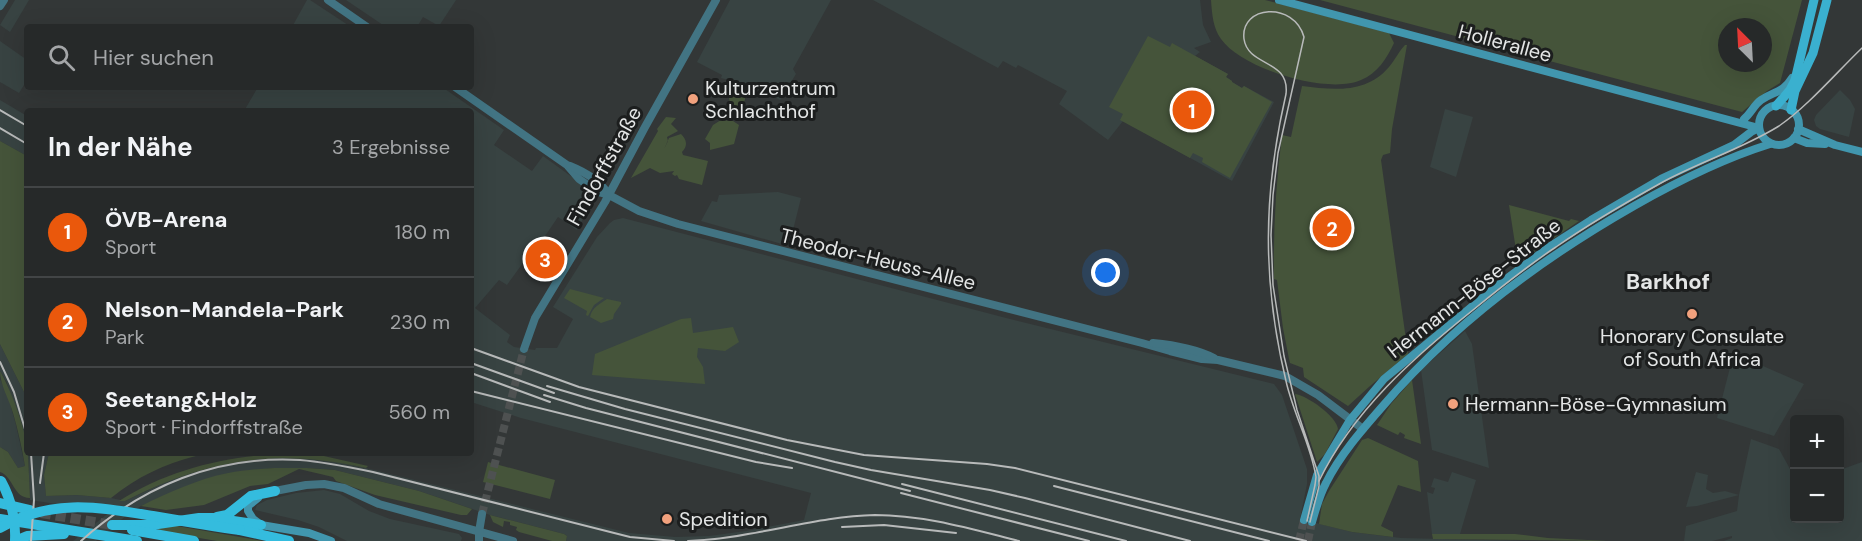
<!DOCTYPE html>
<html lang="de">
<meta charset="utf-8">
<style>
:root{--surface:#262929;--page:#323535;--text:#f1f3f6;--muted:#a4a6a8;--line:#424546;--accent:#ea580c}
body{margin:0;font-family:"DM Sans",sans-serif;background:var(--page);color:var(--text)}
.controls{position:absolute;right:18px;bottom:18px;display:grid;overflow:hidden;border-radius:6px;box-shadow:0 6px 24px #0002}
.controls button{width:54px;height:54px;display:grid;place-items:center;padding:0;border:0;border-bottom:2px solid var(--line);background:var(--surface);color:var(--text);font:30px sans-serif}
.compass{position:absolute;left:1718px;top:18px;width:54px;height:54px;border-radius:50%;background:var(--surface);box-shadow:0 6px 24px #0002;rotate:336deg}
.you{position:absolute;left:1106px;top:273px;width:21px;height:21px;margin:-15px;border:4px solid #fff;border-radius:50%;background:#1a73e8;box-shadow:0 0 0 9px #1a73e833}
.badge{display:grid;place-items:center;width:39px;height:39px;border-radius:50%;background:var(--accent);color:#fff;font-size:20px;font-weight:700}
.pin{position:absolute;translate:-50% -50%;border:3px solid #fff;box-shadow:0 2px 6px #0006}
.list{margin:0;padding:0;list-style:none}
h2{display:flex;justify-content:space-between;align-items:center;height:78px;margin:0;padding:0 24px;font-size:26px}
h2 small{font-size:20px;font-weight:400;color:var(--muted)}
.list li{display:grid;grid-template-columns:39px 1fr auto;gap:18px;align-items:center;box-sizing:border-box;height:90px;padding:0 24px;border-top:2px solid var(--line)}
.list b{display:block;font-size:22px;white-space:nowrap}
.list p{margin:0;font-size:20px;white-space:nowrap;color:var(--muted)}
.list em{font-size:20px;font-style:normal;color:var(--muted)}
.icon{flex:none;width:33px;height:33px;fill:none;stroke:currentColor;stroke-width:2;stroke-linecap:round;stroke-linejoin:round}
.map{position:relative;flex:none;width:1862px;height:541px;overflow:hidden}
.search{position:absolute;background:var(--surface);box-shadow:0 6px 24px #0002;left:24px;top:24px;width:450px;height:66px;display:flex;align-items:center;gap:15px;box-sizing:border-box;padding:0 21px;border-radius:6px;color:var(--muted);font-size:22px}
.panel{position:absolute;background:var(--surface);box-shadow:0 6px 24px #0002;left:24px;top:108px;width:450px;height:348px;border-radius:6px}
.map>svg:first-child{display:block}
.built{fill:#384342}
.green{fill:#45543a;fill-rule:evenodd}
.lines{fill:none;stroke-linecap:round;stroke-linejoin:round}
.tertiary-tunnel{stroke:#4e5151;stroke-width:8;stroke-dasharray:8 4;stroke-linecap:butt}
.secondary-tunnel{stroke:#4e5151;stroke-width:8;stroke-dasharray:8 4;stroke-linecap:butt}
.trunk-tunnel{stroke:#4e5151;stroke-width:10;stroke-dasharray:10 5;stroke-linecap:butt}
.tertiary{stroke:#427483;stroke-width:8}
.secondary{stroke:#4196ae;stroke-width:8}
.primary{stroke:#3ab0cf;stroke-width:9}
.trunk{stroke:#34bcde;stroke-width:10}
.tram{stroke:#b8baba;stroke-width:1.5}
.rail{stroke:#b8baba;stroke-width:2}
.trunk-bridge{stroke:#34bcde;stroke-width:10}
.poi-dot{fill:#f1a17d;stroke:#1c1e1e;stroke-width:2}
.labels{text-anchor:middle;stroke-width:6;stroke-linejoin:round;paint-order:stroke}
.street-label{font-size:20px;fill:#e4e6e6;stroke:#1c1e1e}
.poi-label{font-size:20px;fill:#e4e6e6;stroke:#1c1e1e;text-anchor:start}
.quarter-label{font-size:22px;font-weight:bold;fill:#e4e6e6;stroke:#1c1e1e}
</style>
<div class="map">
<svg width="1862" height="541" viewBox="0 0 1862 541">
<rect width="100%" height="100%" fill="#333737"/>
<g class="built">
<polygon points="15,0 29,0 10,32 0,25"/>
<polygon points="307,0 310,0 351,27 292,27"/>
<polygon points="346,0 456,0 439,26 423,17 417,27 383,25"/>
<polygon points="730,0 831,0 793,69 796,74 780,100 752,86 721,78 722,75 697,62"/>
<polygon points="873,0 1200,0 1203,25 1211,42 1194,48 1200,52 1195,56 1228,74 1226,77 1232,81 1232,82 1242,88 1244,86 1274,102 1232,181 1123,121 1108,140 1059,104 1067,91 1018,65 1016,68 1003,61 998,68"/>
<polygon points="0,41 27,60 27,80 19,93 0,82"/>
<polygon points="258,87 442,87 504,130 494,145 532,171 543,156 594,193 595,196 577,230 558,217 543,239 565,255 561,262 536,245 507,285 499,280 475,308 510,335 507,342 514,347 535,350 536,348 557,348 573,319 553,307 597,237 610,223 614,220 623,218 1010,319 1274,384 1282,395 1307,469 1307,484 1300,519 1352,532 1401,538 1530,541 566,541 567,536 564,534 490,515 419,491 335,470 307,468 274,468 225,474 161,497 141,506 128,514 96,541 73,541 110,512 30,500 28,453 49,453 44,475 46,496 77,495 111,498 125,501 176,477 230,462 273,458 303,458 334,461 366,468 629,533 675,537 709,536 746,531 804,520 811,493 521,418 471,402 471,111 244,111"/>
<polygon points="1840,90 1850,100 1855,109 1849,137 1820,129 1816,126 1814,120 1816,115"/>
<polygon points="0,100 27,116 27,156 0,141"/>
<polygon points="1445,109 1473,117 1456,177 1430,167"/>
<polygon points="778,192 801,198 789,246 701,221 712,201 717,202 719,195"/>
<polygon points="1465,331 1472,344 1489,468 1432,450 1421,370"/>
<polygon points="0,344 27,398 27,447 19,417 6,381 0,371"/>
<polygon points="1736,354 1804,384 1774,436 1717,418 1733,356"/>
<polygon points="0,379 8,396 16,425 22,452 25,466 18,468 8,452 0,447"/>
<polygon points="1751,439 1779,449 1790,469 1794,468 1794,518 1840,518 1840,470 1862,462 1862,541 1724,541 1732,538 1732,536 1712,541 1684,541 1686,526 1737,511 1739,495 1697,506 1686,507 1696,472 1708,475 1706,489 1713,493 1725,491 1739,495"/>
<polygon points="1452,472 1476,480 1460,534 1432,534 1427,492 1433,494 1435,488 1431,487 1434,478 1448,482"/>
<polygon points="324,490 340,494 369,511 390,519 459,534 462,538 461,541 347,541 319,527 298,520 255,510 257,505 267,500 296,493"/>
</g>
<g class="green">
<path d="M1211,0H1265L1389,33L1394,43C1387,58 1377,74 1361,80C1328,95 1242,69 1221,39C1213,28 1212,14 1211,0Z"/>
<path d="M1320,0H1802L1780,83L1767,91L1742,112ZM1727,27H1763V63H1727Z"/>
<polygon points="1148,36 1170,47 1172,43 1228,74 1226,77 1232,81 1232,82 1242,88 1244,86 1272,102 1230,178 1202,162 1203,158 1193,153 1190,158 1120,120 1123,114 1109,107"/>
<path d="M1405,45H1407L1392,129L1390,153L1383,155L1381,160L1408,354L1370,386L1348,406L1304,377L1303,368L1290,363L1289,359L1283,328L1277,280L1274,279C1273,231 1276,183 1282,135L1291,137L1302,86C1333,90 1366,94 1389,67C1395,60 1399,51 1405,45Z"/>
<polygon points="718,83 747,90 741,117 723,115 730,103 728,94 717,89"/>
<path d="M666,117L676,118L671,124L678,131L667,137L668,141L664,149L669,138L681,134C687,140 688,146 682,152L683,155L708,161L702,185L679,179L677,175L675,176L672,174L674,171L660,173L650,168L631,178L658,131L657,129Z"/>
<polygon points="721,120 733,121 739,125 734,144 710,150 710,143 705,139 713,125"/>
<polygon points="0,141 27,156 27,398 0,344"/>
<polygon points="1509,205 1569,221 1571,219 1579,221 1518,263"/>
<polygon points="570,289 604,298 594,305 588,316 586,315 587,311 564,298"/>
<path d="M607,299L621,302V304L614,314L613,319L601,323L590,317C592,307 600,304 607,299Z"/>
<polygon points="691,318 693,333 733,327 739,342 725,351 698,348 697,357 703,367 705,384 592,375 595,354 681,319"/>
<path d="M0,371C11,390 27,431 27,453H28L30,498C13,498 14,477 0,472V447L8,452L18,468L25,466C22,448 18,430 13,413C9,399 0,385 0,371Z"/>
<polygon points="1412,380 1421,444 1404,438 1405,435 1400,432 1398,435 1377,425 1391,404"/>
<path d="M1295,394C1308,396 1336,416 1338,429L1325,454L1317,462Z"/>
<polygon points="1368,438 1418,461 1421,492 1398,485 1381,526 1393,532 1393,537 1352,532 1319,524 1322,504 1329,491 1362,440"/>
<path d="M49,453H192L196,456C164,464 137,477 111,498L77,495L46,496L44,475Z"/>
<path d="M283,454H315L368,466L366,468C276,448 207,459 125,501H119C168,470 225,456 283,454Z"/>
<polygon points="488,462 555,480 550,499 483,482"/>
<path d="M274,468H307L335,470L419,491L472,509L467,515H461L375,495L336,481L333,477L299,469L268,484L250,486L204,505L166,510L141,506C167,493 198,479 228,473C243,470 258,469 274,468Z"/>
<polygon points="490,515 564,534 567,536 566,541 552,541 519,532 516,530 517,527 510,525 510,522 504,521 503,527 493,522"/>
<polygon points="171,525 263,541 217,541 158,531 158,528"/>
<polygon points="1432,534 1515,534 1548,538 1608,541 1433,539"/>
</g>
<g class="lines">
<polyline class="tertiary-tunnel" points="482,514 524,349"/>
<g class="secondary-tunnel">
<polyline points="1299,541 1304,520"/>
<polyline points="1308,541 1312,522"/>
</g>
<polyline class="trunk-tunnel" points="41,513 112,525"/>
<g class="tertiary">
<polyline points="328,0 367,27"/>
<polyline points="0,6 4,0"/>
<polyline points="455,87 567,165 579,179 598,192 609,195 639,211 678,224 1142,343 1170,351 1202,359 1218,360 1285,376 1318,395 1363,429"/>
<path d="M570,166C585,172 600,181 609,195"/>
<path d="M1153,343C1174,345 1196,349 1214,358"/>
<polyline points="524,349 535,318 605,202 645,127 716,0"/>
<polyline points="275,491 306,485 324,484 344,488 379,504 513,541"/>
<polyline points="479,541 479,532 482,514"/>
</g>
<g class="secondary">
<polyline points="1279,0 1759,128"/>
<circle cx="1779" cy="125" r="20"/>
<path d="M1744,119C1751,113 1754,105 1761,100C1774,91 1783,93 1792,78"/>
<polyline points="1798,129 1835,145 1862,152"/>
<polyline points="1794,138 1807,143 1825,144"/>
<polyline points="258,498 248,506 248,511 253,519 261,525 309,533 331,541"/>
<polyline points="1304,520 1317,475 1350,420 1384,379 1498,285 1552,245 1591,220 1661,179 1734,145 1751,132 1759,128"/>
<path d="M1312,522C1316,509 1319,496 1326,483C1340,455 1361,431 1382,407C1452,325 1541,259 1634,206C1678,181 1722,159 1770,144"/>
</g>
<g class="primary">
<polyline points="1776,106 1790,90 1795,80 1814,0"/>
<polyline points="1791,110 1795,91 1813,53 1827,0"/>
</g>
<g class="trunk">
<polyline points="0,503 30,510"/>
<polyline points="217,517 227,515 251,496 275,491"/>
<polyline points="0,519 137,541"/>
<polyline points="112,525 151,525 199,518 213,518 261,525"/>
<polyline points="132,530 194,541"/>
<polyline points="240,530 289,541"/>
<polyline points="15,541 27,536 64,534"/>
</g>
<g class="tram">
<path d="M1319,481C1353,411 1413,358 1473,310C1500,288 1527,266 1556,247C1589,224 1625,203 1661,183C1699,162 1742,149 1779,126C1808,106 1836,73 1862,48"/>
<path d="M1307,521L1315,485L1316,477C1311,445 1293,413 1286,381C1262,281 1263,194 1286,94C1290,59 1248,67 1244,39C1240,5 1294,1 1304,37L1278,153L1273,195L1271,235L1273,285L1284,356L1297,410L1319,476V486L1310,522"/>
</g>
<g class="rail">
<polyline points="0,110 27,126"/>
<polyline points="0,128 27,144"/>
<polyline points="471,348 579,387 787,440 864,455 987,464 1015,468 1306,541"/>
<polyline points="0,362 14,392 27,436"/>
<polyline points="471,363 554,393"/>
<polyline points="471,373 550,402"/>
<polyline points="547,386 625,409 835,462 871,470 990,490 1025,498 1190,541"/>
<polyline points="471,391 756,462 792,468"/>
<polyline points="544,395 586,408 910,491"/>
<polyline points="31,453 34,500 31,541"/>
<polyline points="40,483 44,453"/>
<polyline points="902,484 1126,541"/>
<polyline points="1054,486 1269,541"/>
<polyline points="901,493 1089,541"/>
<polyline points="842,527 884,525 956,533"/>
<path d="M81,541C142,486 217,455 300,460C325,462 349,467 373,472L630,537L674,541"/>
<path d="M688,541C708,540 728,538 748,534C790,527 832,516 875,515C924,515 971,529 1019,541"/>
</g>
<g class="trunk-bridge">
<path d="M1,481C12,501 16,519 15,541"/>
<path d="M0,528C51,498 98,507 153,516C182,521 211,526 240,530"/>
</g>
</g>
<g class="poi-dot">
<circle cx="693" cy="99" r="6"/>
<circle cx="1692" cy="314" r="6"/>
<circle cx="1453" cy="404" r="6"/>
<circle cx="667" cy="519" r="6"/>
</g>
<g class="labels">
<g class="street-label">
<text transform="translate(1505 43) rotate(15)" y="7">Hollerallee</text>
<text transform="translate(604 166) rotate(-61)" y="7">Findorffstraße</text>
<text transform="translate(878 259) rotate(14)" y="7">Theodor-Heuss-Allee</text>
<text transform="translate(1474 288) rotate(-38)" y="7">Hermann-Böse-Straße</text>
</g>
<g class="poi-label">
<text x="705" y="95">Kulturzentrum<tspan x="705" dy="23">Schlachthof</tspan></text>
<text x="1692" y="343" text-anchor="middle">Honorary Consulate<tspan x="1692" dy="23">of South Africa</tspan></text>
<text x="1465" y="411">Hermann-Böse-Gymnasium</text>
<text x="679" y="526">Spedition</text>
</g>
<g class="quarter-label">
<text x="1668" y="289">Barkhof</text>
</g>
</g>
</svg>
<div class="controls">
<button>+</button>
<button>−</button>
</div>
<svg class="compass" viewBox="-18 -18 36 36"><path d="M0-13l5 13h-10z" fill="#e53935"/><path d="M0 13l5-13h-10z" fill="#a4a6a8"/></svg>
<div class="you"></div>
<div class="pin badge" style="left:1192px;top:110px">1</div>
<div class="pin badge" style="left:1332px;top:228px">2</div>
<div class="pin badge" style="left:545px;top:259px">3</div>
<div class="search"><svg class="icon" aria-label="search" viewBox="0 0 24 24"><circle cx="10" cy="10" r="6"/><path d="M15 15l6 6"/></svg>Hier suchen</div>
<section class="panel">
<h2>In der Nähe<small>3 Ergebnisse</small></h2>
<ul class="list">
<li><span class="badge">1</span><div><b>ÖVB-Arena</b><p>Sport</p></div><em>180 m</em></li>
<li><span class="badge">2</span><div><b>Nelson-Mandela-Park</b><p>Park</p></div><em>230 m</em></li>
<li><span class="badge">3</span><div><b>Seetang&amp;Holz</b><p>Sport · Findorffstraße</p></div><em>560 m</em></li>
</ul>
</section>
</div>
